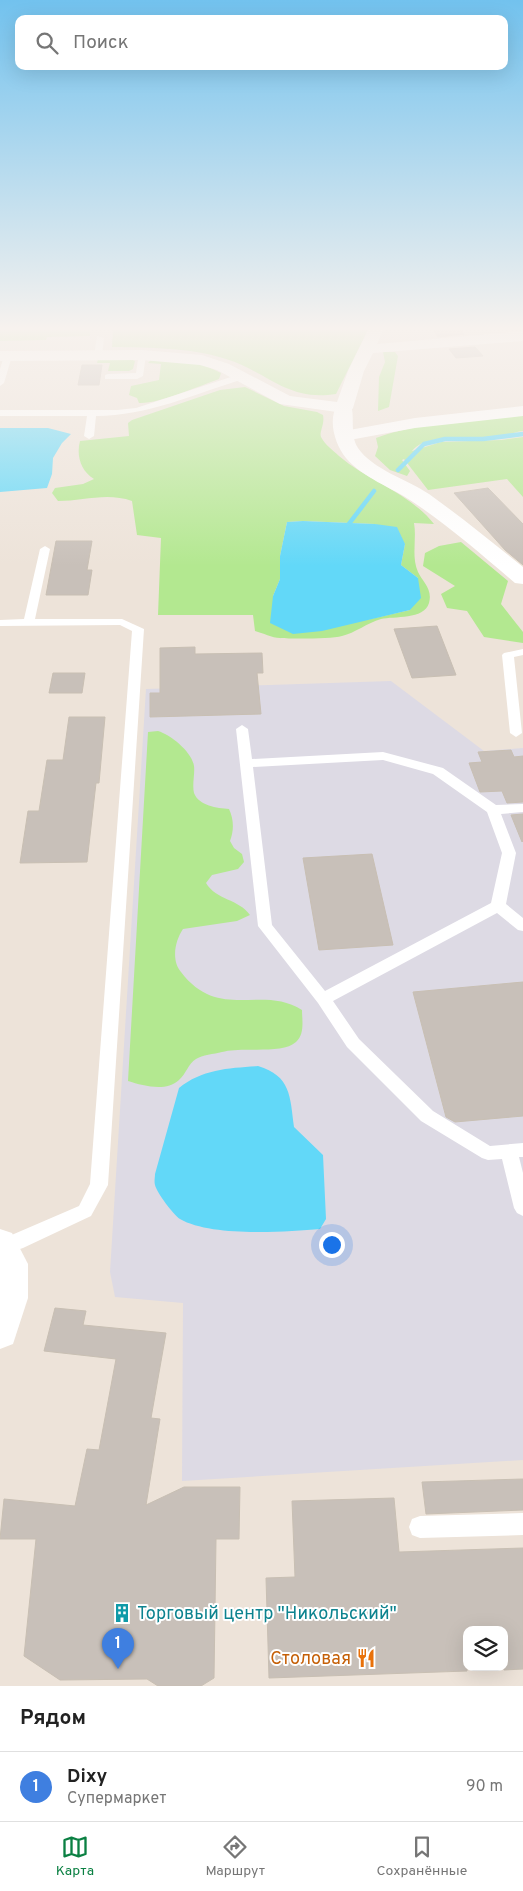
<!DOCTYPE html>
<html lang="ru">
<meta charset="utf-8">
<style>
:root{--surface:#fff;--page:#f2f2f2;--text:#222;--muted:#767676;--line:#e0e0e0;--accent:#0b8043}
body{margin:0;font-family:Overpass,sans-serif;background:var(--page);color:var(--text)}
.controls{position:absolute;right:15px;bottom:15px;display:grid;overflow:hidden;border-radius:10px;box-shadow:0 5px 20px #0002}
.controls button{width:45px;height:45px;display:grid;place-items:center;padding:0;border:0;border-bottom:1px solid var(--line);background:var(--surface);color:var(--text);font:25px sans-serif}
.you{position:absolute;left:331px;top:1244px;width:18px;height:18px;margin:-12px;border:4px solid #fff;border-radius:50%;background:#1a73e8;box-shadow:0 0 0 8px #1a73e833}
.badge{display:grid;place-items:center;width:32px;height:32px;border-radius:50%;background:var(--accent);color:#fff;font-size:16px;font-weight:700}
.pin{position:absolute;translate:-50% -41px;filter:drop-shadow(0 1px 2px #0008)}
.pin::after{content:'';position:absolute;top:26px;width:18px;height:15px;background:inherit;clip-path:polygon(0 0,100% 0,50% 100%)}
.list{margin:0;padding:0;list-style:none}
h2{display:flex;justify-content:space-between;align-items:center;height:65px;margin:0;padding:0 20px;font-size:21px}
h2 small{font-size:16px;font-weight:400;color:var(--muted)}
.list li{display:grid;grid-template-columns:32px 1fr auto;gap:15px;align-items:center;box-sizing:border-box;height:70px;padding:0 20px;border-top:1px solid var(--line)}
.list b{display:block;font-size:19px;white-space:nowrap}
.list p{margin:0;font-size:16px;white-space:nowrap;color:var(--muted)}
.list em{font-size:16px;font-style:normal;color:var(--muted)}
.icon{flex:none;width:28px;height:28px;fill:none;stroke:currentColor;stroke-width:2;stroke-linecap:round;stroke-linejoin:round}
.map{position:relative;flex:none;width:523px;height:1686px;overflow:hidden}
.search{position:absolute;background:var(--surface);box-shadow:0 5px 20px #0002;left:15px;right:15px;top:15px;height:55px;display:flex;align-items:center;gap:12px;box-sizing:border-box;padding:0 18px;border-radius:10px;color:var(--muted);font-size:19px}
.sheet{height:135px;background:var(--surface)}
nav{display:flex;justify-content:space-around;align-items:center;box-sizing:border-box;height:70px;border-top:1px solid var(--line);background:var(--surface);font-size:14px;color:var(--muted)}
nav a{display:grid;justify-items:center;gap:2px}
nav .on{color:var(--accent)}
.map>svg:first-child{display:block}
.industrial{fill:#dddae4}
.green{fill:#b3e890;fill-rule:evenodd}
.water{fill:#62d8f8}
.lines{fill:none;stroke-linecap:round;stroke-linejoin:round}
.stream{stroke:#62d8f8;stroke-width:4.5}
.building{fill:#c8c0b9;stroke:#c8bfb3}
.service{fill:#fff;fill-rule:evenodd}
.minor{fill:#fff;fill-rule:evenodd}
.tertiary{fill:#fff;fill-rule:evenodd}
.labels{text-anchor:middle;stroke-width:4;stroke-linejoin:round;paint-order:stroke}
.near-culture-label{font-size:18px;fill:#0d838f;stroke:#fff;text-anchor:start}
.near-food-label{font-size:18px;fill:#c56008;stroke:#fff;text-anchor:end}
</style>
<div class="map">
<svg width="523" height="1686" viewBox="0 0 523 1686">
<rect width="100%" height="100%" fill="#ede3d9"/>
<polygon class="industrial" points="391,681 484,751 523,748 523,1460 182,1481 183,1303 115,1297 110,1272 146,689"/>
<g class="green">
<polygon points="0,330 90,330 90,336 47,337 46,340 0,341"/>
<path d="M113,330H368L336,394C287,402 268,372 226,359C189,347 150,348 112,347Z"/>
<polygon points="383,352 395,352 398,356 389,407 378,411 379,377 385,362"/>
<polygon points="98,359 130,359 135,361 133,369 129,371 108,371 110,363 97,363"/>
<path d="M152,359L202,364L221,373L219,379C199,386 159,404 139,403L137,398L129,395L131,386L159,380L161,364L148,363Z"/>
<path d="M245,387L284,406L317,412L323,415C325,424 319,432 321,437C325,445 333,450 339,456C368,481 410,493 434,524L414,523C417,539 411,556 418,572C422,581 433,589 429,603C424,620 394,616 381,619C367,623 355,633 342,636C331,639 292,639 280,638C272,638 263,633 255,631L253,615H158L161,538L137,535L132,501C107,492 83,501 58,501L52,493L55,488L83,484L94,479C81,471 76,456 80,441L129,436L128,423L132,420L220,390ZM303,521L375,524L405,544L401,565L418,578L410,610L366,620L273,596L280,579V556L287,522Z"/>
<path d="M523,415V431C513,432 506,436 496,437C472,439 428,432 412,451L441,442L501,440L523,437V497L507,479L428,490L404,459L402,460L410,471L407,476L390,470L375,456L378,447L376,438C422,421 475,421 523,415Z"/>
<polygon points="461,542 508,581 501,604 523,632 523,643 484,637 467,611 447,608 441,594 455,586 423,566 425,553 439,546"/>
<path d="M158,731C171,735 192,752 194,766C195,774 192,785 194,793C199,806 217,808 229,809C234,820 234,830 230,841L234,848L242,854L244,862L238,869L212,875L206,883C216,900 239,899 250,915L237,921L183,929C175,941 171,960 181,972C219,1022 262,984 302,1010C302,1020 305,1034 296,1042C282,1055 242,1046 222,1052C214,1054 202,1055 196,1059C188,1064 186,1074 179,1080C166,1092 144,1086 128,1081L148,732Z"/>
</g>
<g class="water">
<polygon points="0,428 48,428 71,434 62,443 53,458 52,474 47,488 0,492"/>
<polygon points="303,521 375,524 397,527 405,544 401,565 418,578 421,598 410,610 322,631 293,634 270,623 273,596 280,579 280,556 287,522"/>
<path d="M258,1066C291,1076 290,1096 294,1127L323,1155L326,1219L320,1229C284,1232 211,1237 180,1219C173,1214 157,1193 155,1185C154,1182 155,1177 155,1174L179,1088C202,1069 229,1068 258,1066Z"/>
</g>
<g class="lines">
<g class="stream">
<polyline points="398,470 424,444 445,439 483,439 523,434"/>
<polyline points="345,529 374,491"/>
</g>
</g>
<g class="building">
<polygon points="433,330 461,330 464,334 438,337"/>
<polygon points="475,347 483,356 456,358 449,349"/>
<polygon points="82,365 102,365 99,385 78,385"/>
<polygon points="488,488 523,524 523,565 505,550 454,493"/>
<polygon points="56,541 92,541 87,570 92,570 88,595 46,595"/>
<polygon points="437,626 456,675 412,678 394,629"/>
<polygon points="195,647 195,654 262,653 263,673 257,673 261,714 150,717 150,693 160,693 160,648"/>
<polygon points="53,673 85,673 82,693 49,693"/>
<polygon points="69,717 105,717 99,783 96,783 87,862 20,863 28,811 39,811 47,760 63,760"/>
<polygon points="511,750 514,757 523,756 523,802 507,803 502,791 480,792 469,763 482,762 478,752"/>
<polygon points="523,814 523,841 522,842 511,815"/>
<polygon points="372,854 393,945 319,950 303,858"/>
<polygon points="523,982 523,1116 455,1122 446,1117 413,992"/>
<polygon points="55,1308 86,1311 83,1325 166,1333 151,1418 160,1419 146,1505 184,1487 240,1487 239,1539 216,1539 214,1678 201,1686 158,1686 147,1679 60,1680 24,1656 36,1539 0,1539 4,1499 75,1506 87,1449 99,1450 116,1359 44,1351"/>
<polygon points="523,1479 523,1510 426,1514 422,1482"/>
<polygon points="394,1498 399,1552 523,1548 523,1669 504,1670 504,1630 467,1630 467,1671 269,1678 266,1578 295,1577 292,1501"/>
</g>
<g class="lines">
<g class="service">
<polygon points="97,336 104,338 102,356 98,359 94,356"/>
<polygon points="8,353 12,356 4,383 0,386 0,369 4,356"/>
<polygon points="139,353 146,355 143,376 137,379 105,379 105,375 108,374 136,373"/>
<path d="M240,374L243,375V379C195,394 147,416 96,416L94,436L89,439L84,436L87,416H0V410H117L136,408Z"/>
<polygon points="45,546 50,549 35,619 122,619 144,629 108,1185 91,1216 23,1248 2,1255 0,1254 0,1240 79,1206 90,1184 132,631 120,625 0,626 0,620 24,619 40,549"/>
<polygon points="523,649 523,655 514,657 522,733 516,737 510,733 502,655 504,653"/>
<path d="M242,725L248,729L252,759L383,752L443,768L496,805L523,804V812L501,814L516,853L506,904L523,918V931L518,930L497,913L333,1001L359,1039L433,1111L490,1146L523,1143V1157H519L523,1173V1216L517,1213L514,1208L502,1159L488,1160L482,1158L421,1121L347,1047L318,1003L258,926L236,729ZM383,760L433,774L487,812L502,853L491,903L325,991L272,925L253,767Z"/>
<polygon points="523,1513 523,1535 420,1538 412,1535 409,1527 412,1519 420,1516"/>
</g>
<g class="minor">
<polygon points="368,330 383,330 377,344 523,331 523,341 373,353 364,371 353,408 350,412 344,413 280,404 217,370 200,365 142,360 0,361 0,351 142,350 202,355 229,364 290,396 337,402 348,371"/>
<polygon points="523,406 523,416 415,428 344,441 338,440 335,436 338,432 344,431 415,418"/>
<polygon points="0,1229 12,1233 28,1264 28,1298 13,1344 0,1349"/>
</g>
<path class="tertiary" d="M344,403L350,404C356,413 349,434 358,448C372,469 408,480 429,494C461,517 492,542 523,567V584L515,583C482,555 449,526 413,502C391,487 363,478 346,458C335,445 327,419 338,404Z"/>
</g>
<linearGradient id="sky" x2="0" y2="1"><stop stop-color="#72c2ee"/><stop offset="0.58" stop-color="#f7f2ee"/><stop offset="1" stop-color="#f7f2ee" stop-opacity="0"/></linearGradient>
<rect width="523" height="566" fill="url(#sky)"/>
<defs>
<g id="building-bare" transform="scale(1.5)"><path d="M-4-6H4V6H1V3H-1V6H-4ZM-2.5-4.3h1.7v1.8h-1.7ZM.8-4.3h1.7v1.8H.8ZM-2.5-1h1.7V.8h-1.7ZM.8-1h1.7V.8H.8Z" fill="#0f9aa8" stroke="#fff" stroke-width="2.5" paint-order="stroke"/></g>
<g id="restaurant-bare" transform="scale(1.5)"><path d="M-5-6h1v4h1v-4h1v4h1v-4h1v5L-1.5 .5V6h-2V.5L-5-1ZM5-6V6H3V1.5H1.5Q1.5-4 5-6Z" fill="#e8710a" stroke="#fff" stroke-width="2.5" paint-order="stroke"/></g>
</defs>
<g fill-rule="evenodd">
<use href="#building-bare" x="122" y="1613"/>
<use href="#restaurant-bare" x="366" y="1658"/>
</g>
<g class="labels">
<g class="near-culture-label">
<text x="137" y="1619">Торговый центр "Никольский"</text>
</g>
<g class="near-food-label">
<text x="351" y="1664">Столовая</text>
</g>
</g>
</svg>
<div class="controls">
<button><svg class="icon" aria-label="layers" viewBox="0 0 24 24"><path d="M12 4l9 5-9 5-9-5zM3 14l9 5 9-5"/></svg></button>
</div>
<div class="you"></div>
<div class="pin badge" style="left:118px;top:1669px;background:#3f7fe0">1</div>
<div class="search"><svg class="icon" aria-label="search" viewBox="0 0 24 24"><circle cx="10" cy="10" r="6"/><path d="M15 15l6 6"/></svg>Поиск</div>
</div>
<section class="sheet">
<h2>Рядом<small></small></h2>
<ul class="list">
<li><span class="badge" style="background:#3f7fe0">1</span><div><b>Dixy</b><p>Супермаркет</p></div><em>90 m</em></li>
</ul>
</section>
<nav>
<a class="on"><svg class="icon" aria-label="map" viewBox="0 0 24 24"><path d="M3 6l6-2 6 2 6-2v14l-6 2-6-2-6 2zM9 4v14M15 6v14"/></svg>Карта</a>
<a><svg class="icon" aria-label="directions" viewBox="0 0 24 24"><path d="M12 3l9 9-9 9-9-9zM9 14v-3h6M13 9l2 2-2 2"/></svg>Маршрут</a>
<a><svg class="icon" aria-label="saved" viewBox="0 0 24 24"><path d="M7 4h10v16l-5-4-5 4z"/></svg>Сохранённые</a>
</nav>
